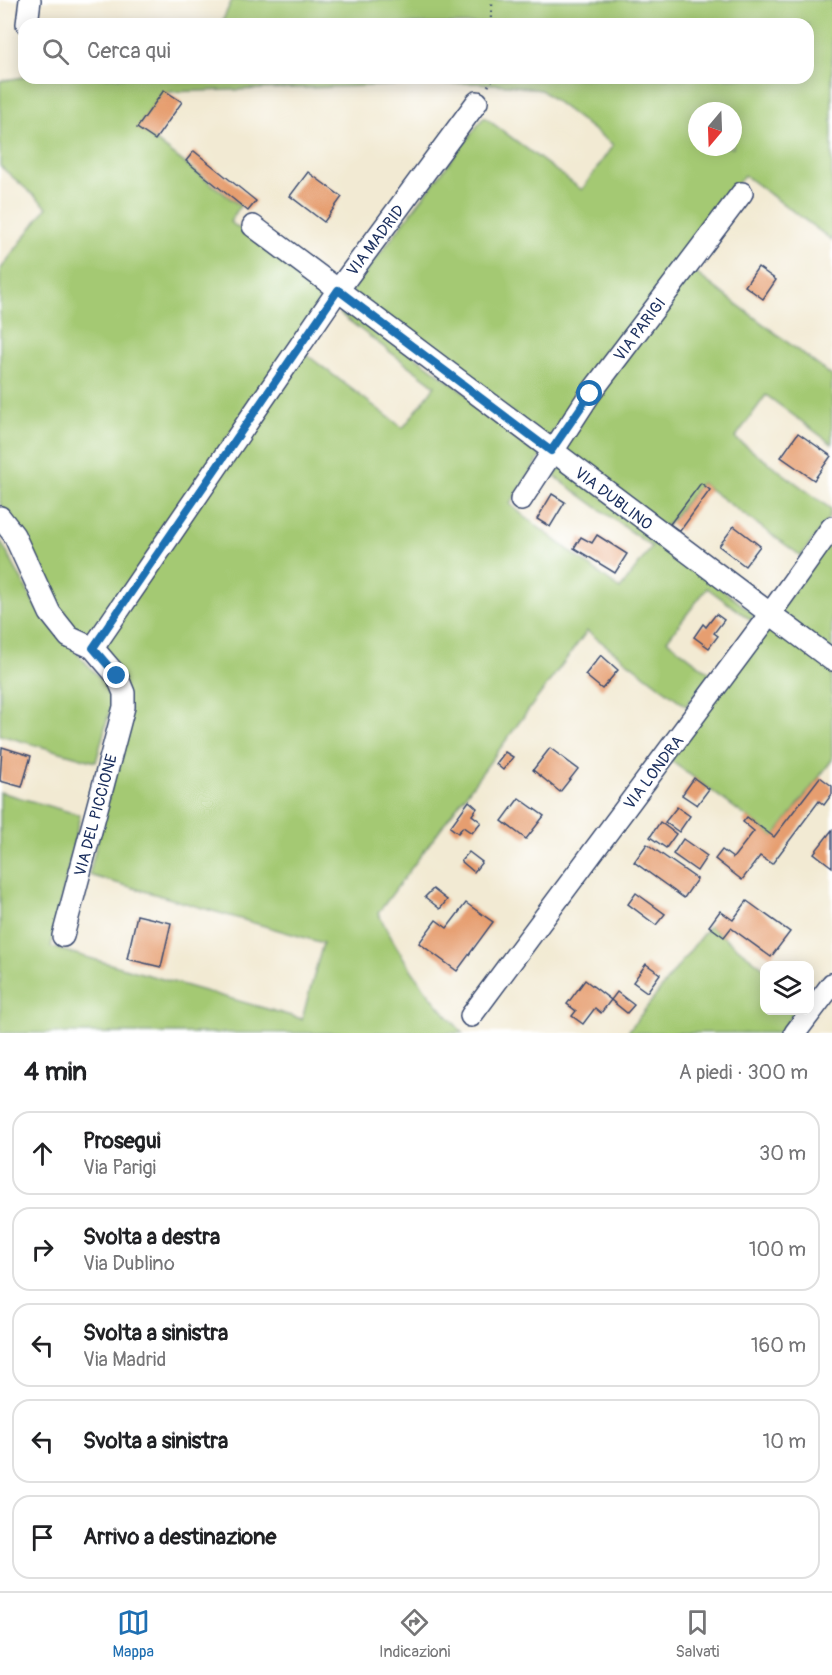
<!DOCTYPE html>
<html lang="it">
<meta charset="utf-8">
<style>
:root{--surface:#fff;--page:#f2f2f2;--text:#202124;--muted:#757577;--line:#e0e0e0;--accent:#1f6fb2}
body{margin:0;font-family:Pangolin,sans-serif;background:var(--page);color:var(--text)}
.controls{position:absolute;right:18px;bottom:18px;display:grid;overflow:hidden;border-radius:12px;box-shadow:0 3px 15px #0003}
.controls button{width:54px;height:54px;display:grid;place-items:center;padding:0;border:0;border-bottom:2px solid var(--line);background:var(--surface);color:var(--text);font:30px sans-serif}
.compass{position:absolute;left:688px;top:102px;width:54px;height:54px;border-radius:50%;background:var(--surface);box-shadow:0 3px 15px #0003;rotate:199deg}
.stop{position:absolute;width:18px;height:18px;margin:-14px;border:4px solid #1f6fb2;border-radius:50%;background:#fff}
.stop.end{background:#1f6fb2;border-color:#fff;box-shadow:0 2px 6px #0008}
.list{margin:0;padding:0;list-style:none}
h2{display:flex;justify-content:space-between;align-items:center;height:78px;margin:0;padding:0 24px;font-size:26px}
h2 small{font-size:20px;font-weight:400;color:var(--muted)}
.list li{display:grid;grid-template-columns:39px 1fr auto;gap:18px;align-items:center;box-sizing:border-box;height:84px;margin:0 12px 12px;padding:0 12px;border:2px solid var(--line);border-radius:18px}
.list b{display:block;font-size:22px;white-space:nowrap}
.list p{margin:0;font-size:20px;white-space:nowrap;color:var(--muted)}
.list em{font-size:20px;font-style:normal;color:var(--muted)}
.icon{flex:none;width:33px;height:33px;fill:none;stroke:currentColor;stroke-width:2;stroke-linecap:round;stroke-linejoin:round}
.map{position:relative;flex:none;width:832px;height:1033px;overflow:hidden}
.search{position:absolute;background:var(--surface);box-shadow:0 3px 15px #0003;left:18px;right:18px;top:18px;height:66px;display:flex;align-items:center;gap:15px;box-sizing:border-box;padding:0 21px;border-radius:18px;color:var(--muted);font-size:22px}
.sheet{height:558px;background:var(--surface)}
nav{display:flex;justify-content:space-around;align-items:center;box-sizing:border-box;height:84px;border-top:2px solid var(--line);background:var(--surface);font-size:16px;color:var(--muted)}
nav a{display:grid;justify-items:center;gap:3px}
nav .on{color:var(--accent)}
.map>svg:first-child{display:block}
.green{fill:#a4c973;stroke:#607c68;stroke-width:1.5;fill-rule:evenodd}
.building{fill:#e69e6f}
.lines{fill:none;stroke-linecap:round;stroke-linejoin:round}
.minor-casing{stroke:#3b4b70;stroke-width:24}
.path{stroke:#3b4b70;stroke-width:3;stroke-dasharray:1.5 4.5;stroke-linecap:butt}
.minor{stroke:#fff;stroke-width:21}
.route{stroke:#1f6fb2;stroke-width:8}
.labels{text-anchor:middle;stroke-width:4.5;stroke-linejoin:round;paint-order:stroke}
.street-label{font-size:16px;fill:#1b2f5e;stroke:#fff}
</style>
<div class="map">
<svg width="832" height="1033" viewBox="0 0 832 1033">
<rect width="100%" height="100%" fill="#fff"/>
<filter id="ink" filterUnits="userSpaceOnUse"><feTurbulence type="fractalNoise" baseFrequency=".0167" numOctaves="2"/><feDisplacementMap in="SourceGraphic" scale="12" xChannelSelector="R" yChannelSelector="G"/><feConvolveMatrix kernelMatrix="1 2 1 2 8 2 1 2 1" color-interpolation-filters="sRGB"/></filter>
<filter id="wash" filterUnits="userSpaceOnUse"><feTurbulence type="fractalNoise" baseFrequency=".008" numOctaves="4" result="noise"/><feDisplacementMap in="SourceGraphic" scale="24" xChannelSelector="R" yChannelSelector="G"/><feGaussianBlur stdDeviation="1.35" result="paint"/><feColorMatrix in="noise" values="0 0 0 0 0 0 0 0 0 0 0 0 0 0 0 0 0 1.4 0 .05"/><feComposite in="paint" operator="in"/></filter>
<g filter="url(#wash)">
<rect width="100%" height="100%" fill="#f2ead3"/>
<g class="green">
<path d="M232,0H832V240L744,175L548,439L350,293L484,117L582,190L613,145L541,90L509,85L475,83L163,92L138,127L240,206L230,222L321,286L325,293L96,631L79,633L53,607L20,531L0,504V270L47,207L0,166V81L24,77L808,78V24H221ZM697,111H733V147H697Z"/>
<polygon points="693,271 832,376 832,444 766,395 735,438 831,509 829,518 801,556 701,483 665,528 563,452 595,398"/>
<path d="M351,309L544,451L510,504L525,517L620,589L652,547L554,476L562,466L754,614L751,620L707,588L667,640L711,674L686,706L587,631L378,913C402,960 427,995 463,1033H0V792L80,815L51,947L302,1019L323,943L89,875L130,710L106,650V639L303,352L403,428L435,386L340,314L344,310Z"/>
<polygon points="832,538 832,760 774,837 670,760"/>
<polygon points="0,540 38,610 114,694 96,762 0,735"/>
<polygon points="709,926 764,968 764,1011 796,1011 779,1033 627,1033"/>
</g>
<g id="blocks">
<g class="building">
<polygon points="164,90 182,102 155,140 137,128"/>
<polygon points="194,151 256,201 248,211 186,161"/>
<polygon points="308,172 342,197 324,222 290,196"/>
<polygon points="758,267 776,280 763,299 745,286"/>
<polygon points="798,433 831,456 814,480 781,457"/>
<polygon points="701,483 710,490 680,531 670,524"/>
<polygon points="552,494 565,502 550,527 537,519"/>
<polygon points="734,526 760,546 745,566 719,546"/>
<polygon points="597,535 627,554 615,573 574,548 581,537 592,543"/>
<polygon points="716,614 724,620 714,633 718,636 709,648 694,637 703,624 706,627"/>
<polygon points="601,655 618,670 602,689 585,675"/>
<polygon points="2,747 31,756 22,787 0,781"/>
<polygon points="550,748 578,769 560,792 533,770"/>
<polygon points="505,752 513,757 503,770 496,764"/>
<polygon points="820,777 832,786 832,794 824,805 819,801 772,864 760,856 742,880 715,859 722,850 733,858 754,831 743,822 747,817 774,837"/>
<polygon points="694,778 709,789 697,805 682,795"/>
<polygon points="519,798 544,816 526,839 502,821"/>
<polygon points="469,801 477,808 472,815 481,822 472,833 463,827 458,833 450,827"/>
<polygon points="677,807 690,816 679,832 665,822"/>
<polygon points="660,822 676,834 666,848 650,837"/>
<polygon points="832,830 832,867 814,853"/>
<polygon points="683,839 707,856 697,871 673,854"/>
<polygon points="647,844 697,879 684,898 634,862"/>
<polygon points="469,852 482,862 474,872 461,861"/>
<polygon points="433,889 447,900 440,909 425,897"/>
<polygon points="636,893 665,914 656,925 628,904"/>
<polygon points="747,901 790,932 771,957 731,928 724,937 709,926 720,911 733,920"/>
<polygon points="466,903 493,922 457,971 419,943 436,920 447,928"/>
<polygon points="137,915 171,923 161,967 127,959"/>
<polygon points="646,964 660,974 647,992 633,982"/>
<polygon points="585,980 611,1000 601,1013 595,1008 583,1024 572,1016 576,1011 567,1004"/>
<polygon points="617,992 634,1005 627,1013 611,1000"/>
</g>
</g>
</g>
<g filter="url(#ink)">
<use href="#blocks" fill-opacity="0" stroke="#3b4b70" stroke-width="1.5"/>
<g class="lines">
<g class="minor-casing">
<g id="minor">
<polyline points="27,24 30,0"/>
<polyline points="253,226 832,660"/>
<polyline points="521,500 590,394 742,193"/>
<polyline points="0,517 14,535 50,613 69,637 93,648 117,676 124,693 124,707 63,936"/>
<polyline points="93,648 338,290 477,102"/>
<polyline points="471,1016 770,614 832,527"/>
<polyline points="795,1033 832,984"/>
</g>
</g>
<g class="path">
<polyline points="491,24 492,0"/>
<polyline points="488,86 493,78"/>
</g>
<use href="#minor" class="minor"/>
</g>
</g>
<g class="lines" filter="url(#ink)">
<polyline class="route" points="117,676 93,648 338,290 551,451 590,394"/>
</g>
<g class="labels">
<g class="street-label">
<text transform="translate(375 240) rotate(-53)" y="6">VIA MADRID</text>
<text transform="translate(639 329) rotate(-53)" y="6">VIA PARIGI</text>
<text transform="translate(614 498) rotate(37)" y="6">VIA DUBLINO</text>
<text transform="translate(653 772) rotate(-53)" y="6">VIA LONDRA</text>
<text transform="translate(95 815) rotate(-75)" y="6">VIA DEL PICCIONE</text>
</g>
</g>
</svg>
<div class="controls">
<button><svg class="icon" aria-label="layers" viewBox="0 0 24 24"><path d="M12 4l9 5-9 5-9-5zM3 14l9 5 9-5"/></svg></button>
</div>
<svg class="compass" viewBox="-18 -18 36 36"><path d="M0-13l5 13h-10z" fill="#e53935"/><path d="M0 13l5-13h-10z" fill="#757577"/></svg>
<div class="stop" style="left:590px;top:394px"></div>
<div class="stop end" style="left:117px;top:676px"></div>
<div class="search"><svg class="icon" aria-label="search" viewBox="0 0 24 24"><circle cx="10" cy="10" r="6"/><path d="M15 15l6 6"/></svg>Cerca qui</div>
</div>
<section class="sheet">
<h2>4 min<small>A piedi · 300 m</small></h2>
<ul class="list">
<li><svg class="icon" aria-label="ahead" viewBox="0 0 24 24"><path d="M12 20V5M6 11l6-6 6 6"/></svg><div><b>Prosegui</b><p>Via Parigi</p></div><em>30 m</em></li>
<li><svg class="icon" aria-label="right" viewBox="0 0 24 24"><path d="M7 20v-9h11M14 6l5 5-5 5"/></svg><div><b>Svolta a destra</b><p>Via Dublino</p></div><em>100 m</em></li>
<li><svg class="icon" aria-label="left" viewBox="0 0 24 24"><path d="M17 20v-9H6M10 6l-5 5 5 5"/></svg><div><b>Svolta a sinistra</b><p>Via Madrid</p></div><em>160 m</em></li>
<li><svg class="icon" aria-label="left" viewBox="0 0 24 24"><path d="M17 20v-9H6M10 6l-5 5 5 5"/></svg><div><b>Svolta a sinistra</b></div><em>10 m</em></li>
<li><svg class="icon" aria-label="arrive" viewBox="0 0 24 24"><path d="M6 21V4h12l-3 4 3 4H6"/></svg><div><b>Arrivo a destinazione</b></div></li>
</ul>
</section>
<nav>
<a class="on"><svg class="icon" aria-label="map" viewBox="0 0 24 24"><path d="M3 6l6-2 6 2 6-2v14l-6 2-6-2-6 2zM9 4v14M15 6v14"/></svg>Mappa</a>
<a><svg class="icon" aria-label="directions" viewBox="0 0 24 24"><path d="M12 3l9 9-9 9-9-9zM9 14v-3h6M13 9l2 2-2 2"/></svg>Indicazioni</a>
<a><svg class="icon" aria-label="saved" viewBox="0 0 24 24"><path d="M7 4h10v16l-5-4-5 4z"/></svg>Salvati</a>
</nav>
